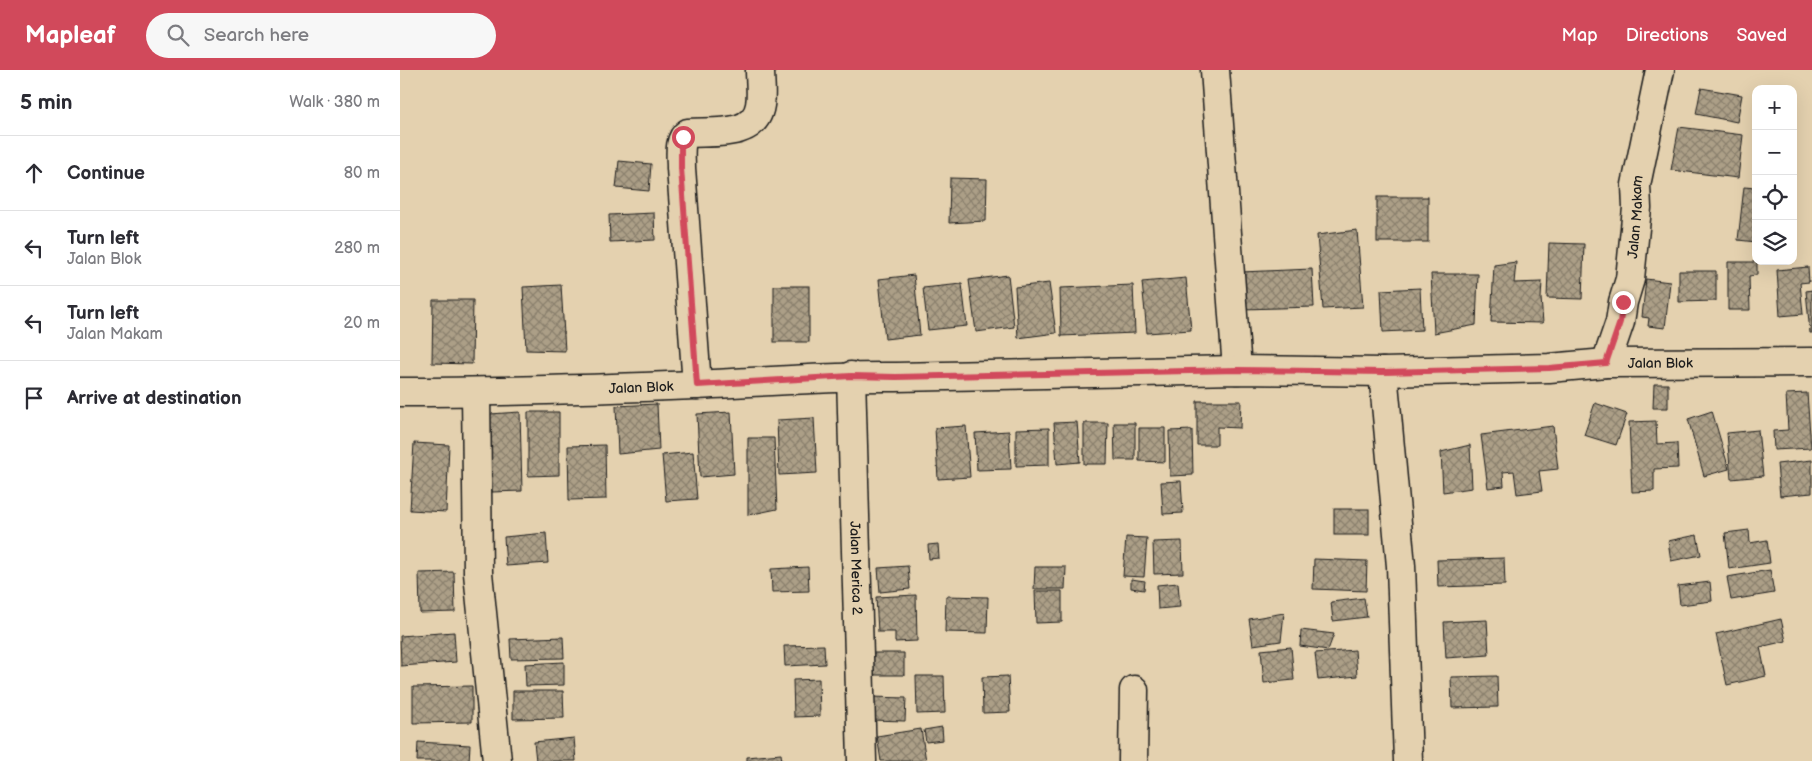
<!DOCTYPE html>
<meta charset="utf-8">
<style>
:root{--surface:#fff;--page:#f7f7f7;--text:#2b2b33;--muted:#7c7c81;--line:#e1e1e2;--accent:#d1495b}
body{margin:0;font-family:"Balsamiq Sans",sans-serif;background:var(--page);color:var(--text)}
.controls{position:absolute;right:15px;top:15px;display:grid;overflow:hidden;border-radius:10px;box-shadow:0 5px 20px #0002}
.controls button{width:45px;height:45px;display:grid;place-items:center;padding:0;border:0;border-bottom:1px solid var(--line);background:var(--surface);color:var(--text);font:25px sans-serif}
.stop{position:absolute;width:15px;height:15px;margin:-11px;border:4px solid #d1495b;border-radius:50%;background:#fff}
.stop.end{background:#d1495b;border-color:#fff;box-shadow:0 1px 5px #0008}
.list{margin:0;padding:0;list-style:none}
h2{display:flex;justify-content:space-between;align-items:center;height:65px;margin:0;padding:0 20px;font-size:21px}
h2 small{font-size:16px;font-weight:400;color:var(--muted)}
.list li{display:grid;grid-template-columns:32px 1fr auto;gap:15px;align-items:center;box-sizing:border-box;height:75px;padding:0 20px;border-top:1px solid var(--line)}
.list b{display:block;font-size:19px;white-space:nowrap}
.list p{margin:0;font-size:16px;white-space:nowrap;color:var(--muted)}
.list em{font-size:16px;font-style:normal;color:var(--muted)}
.icon{flex:none;width:28px;height:28px;fill:none;stroke:currentColor;stroke-width:2;stroke-linecap:round;stroke-linejoin:round}
.map{position:relative;flex:none;width:1412px;height:691px;overflow:hidden}
header{display:flex;align-items:center;gap:30px;box-sizing:border-box;height:70px;padding:0 25px;background:var(--accent);color:#fff}
header strong{font-size:24px}
nav{display:flex;gap:28px;margin-inline-start:auto;font-size:18px}
.search{width:350px;height:45px;background:var(--page);display:flex;align-items:center;gap:12px;box-sizing:border-box;padding:0 18px;border-radius:28px;color:var(--muted);font-size:19px}
main{display:flex}
aside{flex:1;background:var(--surface)}
.map>svg:first-child{display:block}
.building{fill:url(#building-cross-hatch);stroke:#1c1c1c}
.lines{fill:none;stroke-linecap:round;stroke-linejoin:round}
.minor-casing{stroke:#1c1c1c;stroke-width:31}
.major-casing{stroke:#1c1c1c;stroke-width:31}
.minor{stroke:#e4d1af;stroke-width:28}
.major{stroke:#e4d1af;stroke-width:28}
.route{stroke:#d1495b;stroke-width:6}
.labels{text-anchor:middle;stroke-width:4;stroke-linejoin:round;paint-order:stroke}
.street-label{font-size:14px;fill:#1c1c1c;stroke:#e4d1af}
</style>
<header>
<strong>Mapleaf</strong>
<div class="search"><svg class="icon" aria-label="search" viewBox="0 0 24 24"><circle cx="10" cy="10" r="6"/><path d="M15 15l6 6"/></svg>Search here</div>
<nav><a>Map</a><a>Directions</a><a>Saved</a></nav>
</header>
<main>
<aside>
<h2>5 min<small>Walk · 380 m</small></h2>
<ul class="list">
<li><svg class="icon" aria-label="ahead" viewBox="0 0 24 24"><path d="M12 20V5M6 11l6-6 6 6"/></svg><div><b>Continue</b></div><em>80 m</em></li>
<li><svg class="icon" aria-label="left" viewBox="0 0 24 24"><path d="M17 20v-9H6M10 6l-5 5 5 5"/></svg><div><b>Turn left</b><p>Jalan Blok</p></div><em>280 m</em></li>
<li><svg class="icon" aria-label="left" viewBox="0 0 24 24"><path d="M17 20v-9H6M10 6l-5 5 5 5"/></svg><div><b>Turn left</b><p>Jalan Makam</p></div><em>20 m</em></li>
<li><svg class="icon" aria-label="arrive" viewBox="0 0 24 24"><path d="M6 21V4h12l-3 4 3 4H6"/></svg><div><b>Arrive at destination</b></div></li>
</ul>
</aside>
<div class="map">
<svg width="1412" height="691" viewBox="0 0 1412 691">
<defs>
<pattern id="building-cross-hatch" width="8" height="8" patternUnits="userSpaceOnUse" patternTransform="scale(1.25)"><rect width="8" height="8" fill="#ac9f87"/><path d="M0 0l8 8M0 8l8-8" fill="none" stroke="#8b816e"/></pattern>
</defs>
<rect width="100%" height="100%" fill="#e4d1af"/>
<filter id="ink" filterUnits="userSpaceOnUse"><feTurbulence type="fractalNoise" baseFrequency=".02" numOctaves="2"/><feDisplacementMap in="SourceGraphic" scale="10" xChannelSelector="R" yChannelSelector="G"/><feConvolveMatrix kernelMatrix="1 2 1 2 8 2 1 2 1" color-interpolation-filters="sRGB"/></filter>
<g filter="url(#ink)">
<g class="building">
<polygon points="1301,18 1342,25 1337,52 1296,44"/>
<polygon points="1279,57 1343,65 1338,108 1271,100"/>
<polygon points="219,91 251,94 249,121 216,118"/>
<polygon points="550,108 587,109 586,151 549,153"/>
<polygon points="1344,117 1356,118 1356,172 1338,170"/>
<rect x="977" y="127" width="51" height="45"/>
<polygon points="254,143 255,170 210,172 209,145"/>
<polygon points="957,160 963,237 923,239 917,165"/>
<polygon points="1149,173 1184,174 1182,229 1147,228"/>
<polygon points="1116,192 1114,213 1142,212 1141,228 1143,253 1091,252 1094,195"/>
<polygon points="1328,192 1357,192 1357,205 1349,206 1350,240 1328,240"/>
<polygon points="1408,197 1409,212 1400,213 1403,244 1380,246 1377,200"/>
<polygon points="912,199 914,237 843,239 841,202"/>
<polygon points="1279,201 1316,201 1316,231 1279,232"/>
<polygon points="1031,204 1078,204 1076,255 1034,263"/>
<polygon points="514,205 520,265 485,269 479,209"/>
<polygon points="608,205 614,257 576,262 569,210"/>
<polygon points="786,208 791,260 747,263 742,212"/>
<polygon points="1246,209 1270,212 1265,258 1248,256 1249,248 1242,247"/>
<polygon points="649,213 656,263 618,268 615,217"/>
<polygon points="562,214 567,256 528,260 523,218"/>
<polygon points="161,215 165,281 126,280 123,217"/>
<polygon points="733,215 735,263 661,266 660,218"/>
<rect x="374" y="216" width="35" height="56"/>
<polygon points="1020,218 1022,260 983,262 981,220"/>
<polygon points="1412,220 1412,263 1410,263 1406,221"/>
<polygon points="33,230 73,230 72,294 32,293"/>
<polygon points="1254,314 1268,314 1268,338 1253,338"/>
<polygon points="1407,323 1411,378 1374,380 1373,361 1388,360 1386,324"/>
<polygon points="797,331 841,331 840,358 817,357 817,375 797,375"/>
<polygon points="1195,333 1227,344 1216,375 1184,365"/>
<polygon points="257,334 259,380 218,384 216,336"/>
<polygon points="1312,341 1329,399 1304,406 1288,349"/>
<polygon points="120,342 122,421 92,422 90,344"/>
<polygon points="128,342 159,342 159,405 128,406"/>
<polygon points="331,342 334,404 300,407 297,344"/>
<polygon points="414,348 417,403 379,405 377,350"/>
<polygon points="1256,351 1257,374 1277,373 1278,398 1254,399 1254,421 1232,422 1229,352"/>
<polygon points="677,352 680,392 657,394 654,353"/>
<polygon points="684,353 708,353 707,394 684,394"/>
<polygon points="714,353 735,353 735,390 715,390"/>
<polygon points="566,356 570,407 538,409 535,358"/>
<polygon points="1153,356 1158,399 1139,401 1142,421 1117,424 1114,401 1103,402 1104,416 1088,418 1081,365"/>
<polygon points="649,358 649,395 616,396 616,359"/>
<polygon points="739,358 765,358 765,392 739,391"/>
<polygon points="792,360 793,405 770,406 769,361"/>
<polygon points="1358,360 1363,406 1331,409 1327,363"/>
<polygon points="609,361 611,399 577,400 575,363"/>
<polygon points="348,368 374,368 377,439 348,445"/>
<polygon points="14,373 49,375 46,442 10,440"/>
<polygon points="205,375 206,429 169,430 168,376"/>
<polygon points="1070,375 1072,418 1043,422 1041,382"/>
<polygon points="293,382 297,429 266,431 262,385"/>
<polygon points="1412,390 1412,423 1380,426 1377,394"/>
<polygon points="781,411 783,443 763,444 761,412"/>
<rect x="934" y="439" width="35" height="26"/>
<polygon points="1349,460 1350,473 1367,470 1370,493 1329,499 1325,463"/>
<polygon points="146,463 148,493 106,496 104,467"/>
<polygon points="1297,465 1301,485 1271,491 1268,471"/>
<polygon points="726,467 747,468 744,507 723,506"/>
<polygon points="782,471 783,503 754,504 753,472"/>
<polygon points="538,474 539,488 529,489 528,475"/>
<polygon points="1104,488 1105,515 1038,517 1037,490"/>
<polygon points="914,489 967,491 966,521 913,519"/>
<polygon points="508,496 510,519 480,522 478,498"/>
<polygon points="408,497 409,521 372,522 371,499"/>
<polygon points="635,497 666,497 665,519 634,519"/>
<polygon points="1370,500 1374,523 1331,530 1327,507"/>
<polygon points="54,502 55,542 20,543 19,503"/>
<polygon points="731,509 745,511 744,520 731,518"/>
<polygon points="1310,512 1312,531 1280,535 1278,516"/>
<polygon points="778,513 780,537 758,539 757,515"/>
<polygon points="635,521 662,521 662,552 636,553"/>
<polygon points="516,525 517,571 495,572 495,562 478,562 476,527"/>
<polygon points="546,526 588,527 587,563 545,562"/>
<polygon points="964,528 967,547 933,551 931,532"/>
<polygon points="884,543 881,571 853,575 849,549"/>
<polygon points="1381,549 1386,571 1360,577 1366,606 1327,615 1316,564"/>
<polygon points="1087,550 1089,585 1046,588 1044,552"/>
<polygon points="901,560 934,564 928,580 900,576"/>
<polygon points="54,562 56,592 1,596 0,566"/>
<polygon points="163,567 164,588 111,589 110,569"/>
<polygon points="424,575 425,594 385,596 384,576"/>
<polygon points="891,577 894,610 864,613 861,580"/>
<polygon points="955,580 957,606 918,610 915,583"/>
<polygon points="462,583 504,583 504,605 473,605 473,600 462,600"/>
<polygon points="164,592 164,615 126,616 125,594"/>
<polygon points="516,606 544,606 545,643 517,644"/>
<polygon points="608,606 610,642 583,643 582,607"/>
<polygon points="1097,606 1098,637 1052,638 1051,607"/>
<polygon points="419,609 420,646 394,647 393,610"/>
<polygon points="72,616 72,652 13,653 13,617"/>
<polygon points="113,621 163,621 164,648 113,649"/>
<polygon points="472,627 506,628 505,651 471,650"/>
<polygon points="542,657 543,670 526,672 524,660"/>
<polygon points="521,659 526,691 481,691 477,666"/>
<polygon points="174,668 176,691 136,691 134,672"/>
<polygon points="18,672 70,675 69,691 17,691"/>
<polygon points="381,684 382,691 347,691 347,687"/>
</g>
<g class="lines">
<g class="minor-casing">
<g id="minor">
<polyline points="815,0 837,300"/>
<path id="s1" d="M1206,293L1220,252L1223,232L1230,209L1237,138L1236,115L1260,0"/>
<polyline points="983,302 1001,496 1008,691"/>
<path id="s2" d="M451,306L462,691"/>
<path d="M297,315L281,98C281,86 278,70 288,63C313,61 355,68 360,35C362,24 360,11 360,0"/>
<polyline points="76,322 78,503 97,691"/>
<polyline points="733,691 734,620"/>
</g>
</g>
<g class="major-casing">
<g id="major">
<path id="s3" d="M0,322C98,322 197,319 295,315C362,312 429,306 496,307L837,300L983,302L1149,298L1206,293L1412,292"/>
</g>
</g>
<use href="#minor" class="minor"/>
<use href="#major" class="major"/>
</g>
</g>
<g class="lines" filter="url(#ink)">
<polyline class="route" points="283,67 281,73 281,98 297,315 451,306 496,307 837,300 983,302 1149,298 1206,293 1220,252 1223,232"/>
</g>
<g class="labels">
<g class="street-label">
<text dy="5" stroke="none"><textPath href="#s1" startOffset="150">Jalan Makam</textPath></text>
<text dy="5" stroke="none"><textPath href="#s3" startOffset="1261">Jalan Blok</textPath></text>
<text dy="5" stroke="none"><textPath href="#s3" startOffset="241">Jalan Blok</textPath></text>
<text dy="5" stroke="none"><textPath href="#s2" startOffset="192">Jalan Merica 2</textPath></text>
</g>
</g>
</svg>
<div class="controls">
<button>+</button>
<button>−</button>
<button><svg class="icon" aria-label="locate" viewBox="0 0 24 24"><circle cx="12" cy="12" r="6"/><path d="M12 2v4M12 18v4M2 12h4M18 12h4"/></svg></button>
<button><svg class="icon" aria-label="layers" viewBox="0 0 24 24"><path d="M12 4l9 5-9 5-9-5zM3 14l9 5 9-5"/></svg></button>
</div>
<div class="stop" style="left:283px;top:67px"></div>
<div class="stop end" style="left:1223px;top:232px"></div>
</div>
</main>
